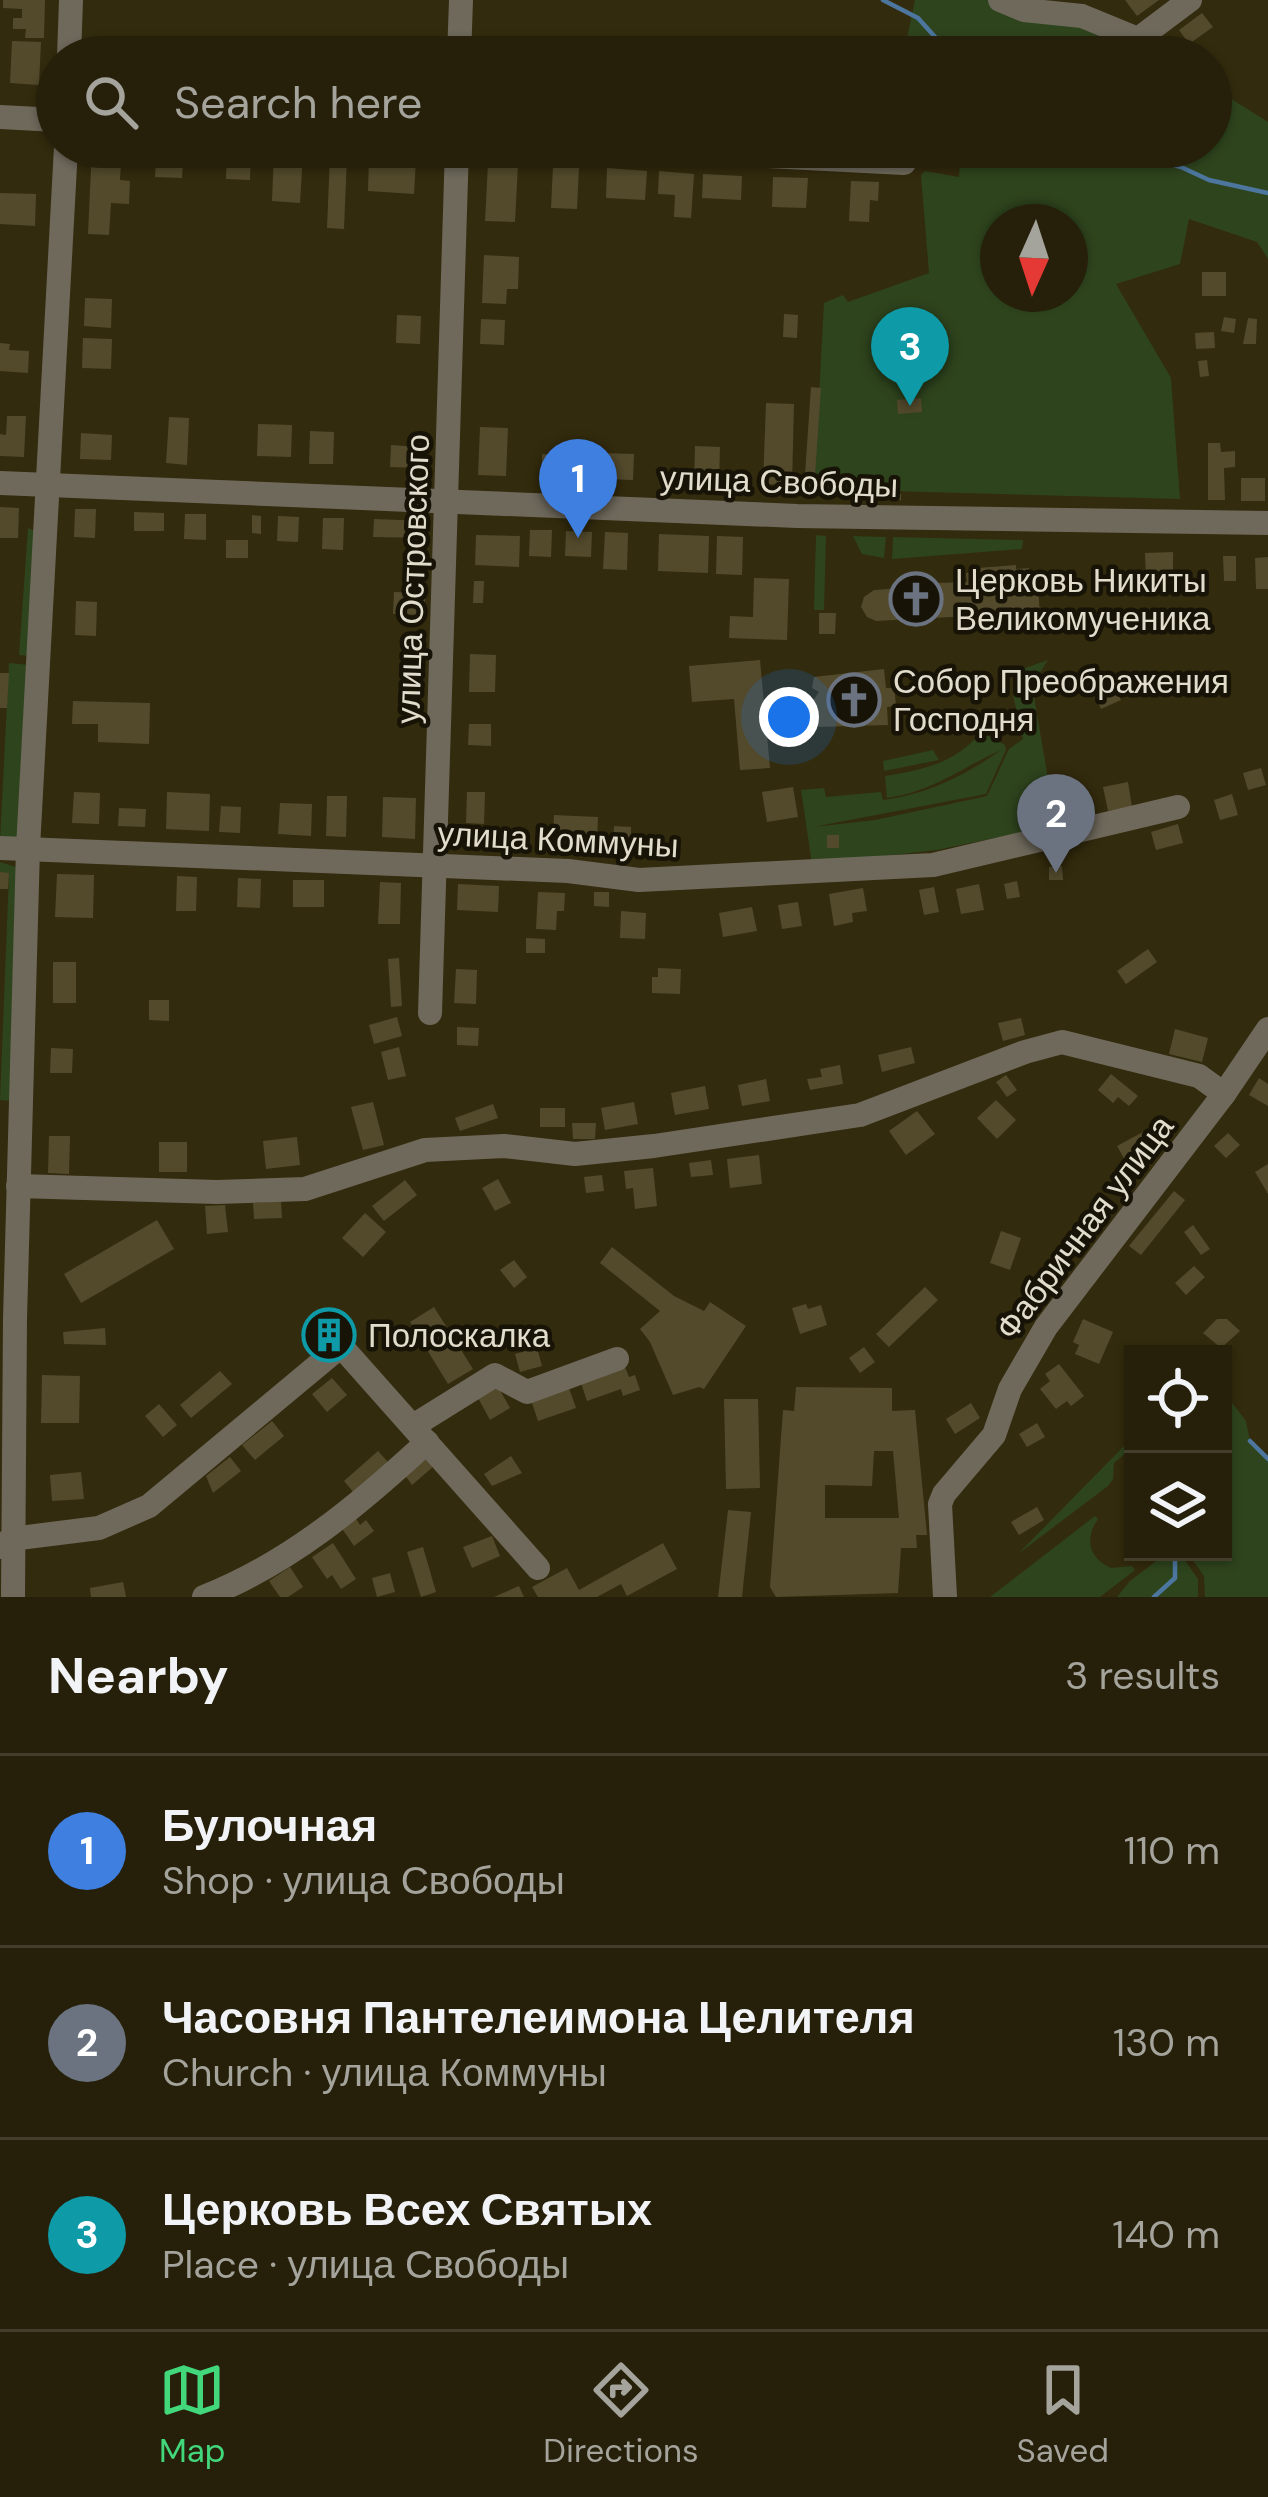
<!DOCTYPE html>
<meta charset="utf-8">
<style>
:root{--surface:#26200a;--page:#2e2813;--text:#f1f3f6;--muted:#a4a39c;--line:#423e2b;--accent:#42d77b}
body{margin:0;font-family:"DM Sans",sans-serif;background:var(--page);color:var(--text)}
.controls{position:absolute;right:36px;bottom:36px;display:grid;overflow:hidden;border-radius:0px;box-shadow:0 3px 9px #0004}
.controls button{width:108px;height:108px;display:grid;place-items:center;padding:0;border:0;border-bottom:3px solid var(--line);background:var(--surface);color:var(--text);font:60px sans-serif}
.compass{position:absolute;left:980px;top:204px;width:108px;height:108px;border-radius:50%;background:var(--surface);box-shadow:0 3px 9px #0004;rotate:183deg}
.you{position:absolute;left:789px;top:717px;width:42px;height:42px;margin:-30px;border:9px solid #fff;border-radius:50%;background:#1a73e8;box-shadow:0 0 0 18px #1a73e833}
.badge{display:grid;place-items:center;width:78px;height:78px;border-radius:50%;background:var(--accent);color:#fff;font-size:39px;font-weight:700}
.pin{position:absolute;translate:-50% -99px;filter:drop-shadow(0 3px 6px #0008)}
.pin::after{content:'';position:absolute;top:63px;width:42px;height:36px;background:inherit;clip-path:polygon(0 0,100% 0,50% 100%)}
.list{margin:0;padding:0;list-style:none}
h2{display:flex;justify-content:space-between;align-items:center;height:156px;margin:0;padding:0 48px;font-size:51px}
h2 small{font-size:39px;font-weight:400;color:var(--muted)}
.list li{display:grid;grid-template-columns:78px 1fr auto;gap:36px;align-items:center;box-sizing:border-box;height:192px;padding:0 48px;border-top:3px solid var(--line)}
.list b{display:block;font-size:45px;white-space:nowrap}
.list p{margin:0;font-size:39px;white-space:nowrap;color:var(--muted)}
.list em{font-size:39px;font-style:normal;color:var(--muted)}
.icon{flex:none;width:66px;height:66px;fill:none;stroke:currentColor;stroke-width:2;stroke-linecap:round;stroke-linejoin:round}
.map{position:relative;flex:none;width:1268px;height:1597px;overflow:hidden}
.search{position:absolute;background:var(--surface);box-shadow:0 3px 9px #0004;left:36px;right:36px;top:36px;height:132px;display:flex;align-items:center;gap:30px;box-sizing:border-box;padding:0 42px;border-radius:66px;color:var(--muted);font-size:45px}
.sheet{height:732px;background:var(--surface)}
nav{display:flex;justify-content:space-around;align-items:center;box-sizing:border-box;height:168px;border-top:3px solid var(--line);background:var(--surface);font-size:33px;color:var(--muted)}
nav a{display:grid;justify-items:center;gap:6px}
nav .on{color:var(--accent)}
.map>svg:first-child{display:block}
.green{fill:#2e441d;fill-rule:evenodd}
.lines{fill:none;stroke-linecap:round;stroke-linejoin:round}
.stream{stroke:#4c769e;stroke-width:4.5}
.building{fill:#534a2c;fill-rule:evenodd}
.minor{stroke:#6f695c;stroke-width:24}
.labels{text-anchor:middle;stroke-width:9;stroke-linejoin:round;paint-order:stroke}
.street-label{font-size:33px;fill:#e1dccb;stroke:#171407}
.poi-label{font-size:33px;fill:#e1dccb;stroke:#171407;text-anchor:start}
</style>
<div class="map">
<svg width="1268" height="1597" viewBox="0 0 1268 1597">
<rect width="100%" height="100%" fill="#332b0d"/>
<g class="green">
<polygon points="915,0 1000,0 1138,39 1166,57 903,57"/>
<path d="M1211,86L1268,122V259L1257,242L1189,219L1180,264L1116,284L1171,378L1180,499L814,489L824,303L843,295L848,302L929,273L921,175L925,171L959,177L960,161L949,147H1211ZM998,222H1070V294H998Z"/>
<polygon points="28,528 38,532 30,656 19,655"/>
<polygon points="816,535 826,536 824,610 814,610"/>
<polygon points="853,536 886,537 884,558 862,554"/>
<polygon points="893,537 1023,540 1022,549 892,559"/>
<path d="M1048,660L1032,685L1056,825L937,850L812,864L801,790L824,788L826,797L881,792L883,800C928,794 964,776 1001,750C961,768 934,791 887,798L885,776C923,770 956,763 981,732L1005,745L1006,750L986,794L813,827L875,820L987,796L1009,749L1023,739L1013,695L1025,668Z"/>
<polygon points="9,663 30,665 20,834 14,840 0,841"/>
<polygon points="933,750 939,760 884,771 883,761"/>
<polygon points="0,862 16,867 11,1101 0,1100 9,874 0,872"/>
<polygon points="1223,1391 1246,1421 1250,1441 1268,1459 1268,1597 1205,1597 1204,1576 1187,1552 1223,1552"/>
<polygon points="1124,1446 1128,1451 1114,1463 1113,1479 1108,1486 1018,1554"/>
<path d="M1095,1516L1098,1519C1084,1539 1089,1558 1111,1568L1132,1566L1135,1570L1100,1597H990Z"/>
<polygon points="1168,1552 1179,1552 1198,1579 1198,1597 1117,1597 1130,1581"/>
</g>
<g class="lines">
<g class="stream">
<polyline points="883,0 918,18 953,57"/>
<polyline points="1060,147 1093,157 1128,153 1181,167 1209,180 1268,193"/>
<polyline points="1250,1441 1268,1459"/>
<polyline points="1154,1597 1175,1578 1175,1560 1168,1553"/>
</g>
</g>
<g class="building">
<polygon points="3,0 45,0 44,38 25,38 26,29 13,29 13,18 22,18 22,9 3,8"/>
<polygon points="1125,0 1159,0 1137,16"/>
<polygon points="1202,13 1213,27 1189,44 1179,30"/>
<polygon points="12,41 41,42 39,85 10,83"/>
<polygon points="96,46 140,48 140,57 95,57"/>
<polygon points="271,50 301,52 301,57 271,57"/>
<polygon points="92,147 122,147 120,180 130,181 129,204 111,203 109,235 88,234"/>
<polygon points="157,147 184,148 182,178 155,177"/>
<polygon points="227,150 251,151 250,180 226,179"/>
<polygon points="274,152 303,153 300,203 272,201"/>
<polygon points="330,155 347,156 344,229 327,228"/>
<polygon points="369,157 416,159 414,194 368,191"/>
<polygon points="488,163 518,164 515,222 485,221"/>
<polygon points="553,166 579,167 577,209 551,208"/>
<polygon points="607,168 647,171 645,200 606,198"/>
<polygon points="659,171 694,174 691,218 674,217 675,195 658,194"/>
<polygon points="703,174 742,176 741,200 702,198"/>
<polygon points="773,177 808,178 806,208 772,207"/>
<polygon points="851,181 879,182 878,201 870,200 869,222 849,221"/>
<polygon points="0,193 36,194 35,226 0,224"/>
<polygon points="484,255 519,257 518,289 507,289 506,304 482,303"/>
<rect x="1202" y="272" width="24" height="24"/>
<polygon points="85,298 112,299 111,328 84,326"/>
<polygon points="784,314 798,315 797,338 783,337"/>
<polygon points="397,315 421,316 420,344 396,343"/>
<polygon points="1224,317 1236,319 1234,333 1221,331"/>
<polygon points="1248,318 1257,319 1256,344 1243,344"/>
<polygon points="481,319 505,320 504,345 480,344"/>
<polygon points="1214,332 1215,348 1196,349 1195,333"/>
<polygon points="83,338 112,339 111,369 82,368"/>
<polygon points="0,343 10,344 9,350 29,351 28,373 0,371"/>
<polygon points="1207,360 1209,376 1200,377 1198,361"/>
<polygon points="811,387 821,388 814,489 804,489"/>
<polygon points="921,398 922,412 898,414 897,400"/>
<polygon points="766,403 794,404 792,485 763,484"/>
<polygon points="7,416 26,416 24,457 0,456 0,434 6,435"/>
<polygon points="169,417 189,418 187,465 166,463"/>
<polygon points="258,424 292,425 291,457 257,456"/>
<polygon points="480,427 508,428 506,476 478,475"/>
<polygon points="310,431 334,432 333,464 309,464"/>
<polygon points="81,433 112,435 111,460 80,459"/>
<polygon points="1208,443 1220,443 1221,452 1235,451 1235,467 1224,468 1225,500 1208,500"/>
<polygon points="391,445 418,447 417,468 390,467"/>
<polygon points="695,446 720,447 719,483 694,482"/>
<polygon points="603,453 634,454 633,480 602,479"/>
<polygon points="542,454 567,455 566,478 542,477"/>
<rect x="1241" y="478" width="24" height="23"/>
<polygon points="865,493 901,494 901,500 865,499"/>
<polygon points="0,507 19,508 18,538 0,538"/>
<polygon points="75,509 96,509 95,538 74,537"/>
<polygon points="134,512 164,513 164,531 134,531"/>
<polygon points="185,514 206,514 206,540 184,539"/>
<polygon points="252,515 261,516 261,534 252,533"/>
<polygon points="278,516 299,517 298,542 277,541"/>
<polygon points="323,518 344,518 343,550 322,549"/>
<polygon points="374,519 426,521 426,538 373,537"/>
<polygon points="530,530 552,530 551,557 529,556"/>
<polygon points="566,531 592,532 591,557 565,556"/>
<polygon points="605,532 628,533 627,570 603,569"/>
<polygon points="659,534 709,536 708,573 658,571"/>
<polygon points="476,535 520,536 519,567 475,565"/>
<polygon points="717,536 743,537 742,575 716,574"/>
<rect x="226" y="540" width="22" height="18"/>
<polygon points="1173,552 1173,572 1161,572 1161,581 1146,581 1145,553"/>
<polygon points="1223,556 1236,556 1236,581 1224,581"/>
<polygon points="1268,557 1268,589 1256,589 1255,558"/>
<polygon points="1016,565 1016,569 1029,568 1030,575 1037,574 1040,614 983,623 982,620 970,621 970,616 876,621 867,617 861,607 864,597 874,590 902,588 903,584 967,582 966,573 979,572 978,568"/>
<polygon points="754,578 789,579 787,640 729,638 730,616 753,617"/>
<polygon points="474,581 484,581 483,603 473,603"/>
<polygon points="394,592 425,593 425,615 393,614"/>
<polygon points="76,601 97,602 96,636 75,635"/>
<polygon points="819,613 836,613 835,634 819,634"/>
<polygon points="405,641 423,642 423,668 405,667"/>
<polygon points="470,654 496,655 495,692 469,692"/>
<polygon points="760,660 770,768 740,770 734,699 692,702 689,666"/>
<polygon points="884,669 886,688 895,688 895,696 896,706 887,707 888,725 817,727 814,717 819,711 812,702 819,692 812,688 814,677"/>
<polygon points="0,673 9,673 7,708 0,708"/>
<polygon points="1108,673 1121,700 1101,709 1089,682"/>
<polygon points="73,701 150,703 149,744 98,742 98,724 72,724"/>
<polygon points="469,724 491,724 491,746 468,745"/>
<polygon points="1261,768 1266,785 1248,790 1243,773"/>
<polygon points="1128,782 1132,807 1108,811 1103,787"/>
<polygon points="793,787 798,817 767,822 762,792"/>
<polygon points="74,792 100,793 99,824 72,823"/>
<polygon points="167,792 210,794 209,831 166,829"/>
<polygon points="467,792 485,792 484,824 466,823"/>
<polygon points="1232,794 1238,815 1220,820 1214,800"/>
<polygon points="327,796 347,796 346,837 326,836"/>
<polygon points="383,797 416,798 415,839 382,837"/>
<polygon points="280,803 312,804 311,836 278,834"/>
<polygon points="221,806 241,807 240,833 219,832"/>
<polygon points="119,808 146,809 145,827 118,826"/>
<polygon points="554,815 598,817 597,842 553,840"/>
<polygon points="1178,824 1183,843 1156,850 1151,832"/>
<polygon points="614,826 631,827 631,844 613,843"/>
<rect x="827" y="835" width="12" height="13"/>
<polygon points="1062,866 1063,880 1049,880 1049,867"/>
<polygon points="0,872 9,873 8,889 0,889"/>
<polygon points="57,874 94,875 93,918 55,917"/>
<polygon points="177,876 197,877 196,911 176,911"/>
<polygon points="238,878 261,879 260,908 237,907"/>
<rect x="293" y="880" width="31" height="27"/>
<polygon points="1017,881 1020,897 1007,899 1004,884"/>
<polygon points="380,882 401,883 400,924 378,924"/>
<polygon points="458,884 499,886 498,912 457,910"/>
<polygon points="979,884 984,910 961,914 956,889"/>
<polygon points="934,887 939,912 924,915 919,890"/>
<polygon points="863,888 867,911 852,913 853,922 834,926 829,894"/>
<polygon points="538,892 565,893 564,911 557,911 556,930 536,929"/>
<polygon points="594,892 609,892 609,907 594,906"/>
<polygon points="798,902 802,926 782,929 778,905"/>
<polygon points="752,907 757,931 723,937 719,913"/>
<polygon points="621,911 646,913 645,939 620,938"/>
<polygon points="526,938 545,939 545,953 526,953"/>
<polygon points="1148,949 1157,962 1126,984 1117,971"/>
<polygon points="399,958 402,1006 391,1007 388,959"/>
<rect x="53" y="962" width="23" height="41"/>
<polygon points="658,968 681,969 680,994 652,993 652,977 658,977"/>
<polygon points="456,969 477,970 476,1004 454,1003"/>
<polygon points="149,1000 169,1000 169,1021 149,1020"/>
<polygon points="397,1017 402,1036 374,1044 369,1025"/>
<polygon points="1021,1018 1025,1035 1003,1041 998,1023"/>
<polygon points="457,1027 479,1028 478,1046 457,1045"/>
<polygon points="1175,1029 1208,1038 1202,1062 1169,1054"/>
<polygon points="399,1047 406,1076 388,1080 381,1052"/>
<polygon points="911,1047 915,1063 882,1072 878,1055"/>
<polygon points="51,1048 73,1049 72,1073 50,1073"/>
<polygon points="840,1065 843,1084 810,1090 807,1079 822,1077 820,1069"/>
<polygon points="1111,1074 1138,1096 1129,1106 1118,1097 1113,1103 1098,1090"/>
<polygon points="1006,1075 1017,1090 1007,1097 996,1082"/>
<polygon points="1259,1078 1268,1084 1268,1106 1249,1095"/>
<polygon points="766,1079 770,1101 742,1106 738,1085"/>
<polygon points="705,1086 709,1109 675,1115 671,1093"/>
<polygon points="996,1100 1016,1120 997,1139 977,1118"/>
<polygon points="373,1102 384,1145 363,1150 351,1107"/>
<polygon points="634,1102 638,1124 605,1130 601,1108"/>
<polygon points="493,1104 498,1118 460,1131 455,1118"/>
<rect x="540" y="1108" width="25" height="19"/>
<polygon points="917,1111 935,1134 906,1155 889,1131"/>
<polygon points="572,1123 596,1123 595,1139 573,1139"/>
<polygon points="1143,1132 1156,1155 1130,1169 1117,1146"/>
<polygon points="1228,1133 1240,1145 1226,1158 1214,1146"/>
<polygon points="49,1136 70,1136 69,1174 48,1173"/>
<polygon points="297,1137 300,1165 266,1169 263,1141"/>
<rect x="159" y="1142" width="28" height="30"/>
<polygon points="759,1155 762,1184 730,1188 727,1159"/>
<polygon points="711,1160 713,1175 691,1177 689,1163"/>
<polygon points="1268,1164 1268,1194 1255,1172"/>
<polygon points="653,1168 657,1206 635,1209 633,1188 626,1189 624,1171"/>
<polygon points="602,1175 604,1191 586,1193 584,1177"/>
<polygon points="498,1179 511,1203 495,1211 482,1188"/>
<polygon points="405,1180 417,1195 384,1221 372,1206"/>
<polygon points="1174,1191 1185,1200 1141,1255 1129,1246"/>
<polygon points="281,1201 282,1218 254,1219 253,1203"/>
<polygon points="225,1205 228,1232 207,1234 205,1206"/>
<polygon points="365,1213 386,1232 363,1257 342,1238"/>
<polygon points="157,1220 174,1249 81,1303 64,1274"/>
<polygon points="1193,1225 1210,1249 1201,1255 1184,1232"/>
<polygon points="1001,1231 1021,1238 1010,1270 990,1263"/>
<polygon points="612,1247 674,1296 704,1311 710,1302 746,1326 704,1389 699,1387 673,1395 650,1342 640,1329 660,1311 600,1263"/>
<polygon points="514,1260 527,1277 514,1288 500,1270"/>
<polygon points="1194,1266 1205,1277 1186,1295 1175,1283"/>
<polygon points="925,1287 938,1300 889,1347 876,1334"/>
<polygon points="806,1304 808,1309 821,1305 827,1325 800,1334 792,1308"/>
<polygon points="434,1307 473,1369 448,1384 410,1322"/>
<polygon points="1083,1319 1113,1332 1099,1364 1075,1354 1079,1345 1073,1342"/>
<polygon points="1217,1319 1227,1319 1240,1331 1221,1348 1203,1333"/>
<polygon points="335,1322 343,1331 322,1347 315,1338"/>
<polygon points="105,1328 106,1345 64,1344 63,1332"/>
<polygon points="864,1347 875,1362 860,1373 849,1358"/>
<polygon points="537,1348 542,1366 520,1372 515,1354"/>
<polygon points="1059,1364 1084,1396 1071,1406 1067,1401 1056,1409 1040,1389 1050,1381 1045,1374"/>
<polygon points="625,1367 629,1377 635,1375 640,1390 623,1396 621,1389 587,1401 581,1383"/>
<polygon points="220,1371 232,1384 191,1418 180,1405"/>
<polygon points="42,1375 80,1376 79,1423 41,1423"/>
<polygon points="332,1378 347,1395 327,1412 312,1394"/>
<polygon points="497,1385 510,1408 490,1420 477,1396"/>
<path d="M796,1387L892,1388V1411L915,1410L927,1535H916L917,1548H901L898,1593L776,1597L770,1587L783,1410L794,1411ZM874,1451H893L899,1518H825V1485L872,1486Z"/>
<polygon points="569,1388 576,1408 538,1421 531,1400"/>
<polygon points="724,1399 758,1399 760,1488 726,1489"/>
<polygon points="971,1403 980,1418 955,1434 946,1419"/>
<polygon points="159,1404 177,1425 163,1437 145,1416"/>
<polygon points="272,1421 284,1436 255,1460 242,1445"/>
<polygon points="1037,1423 1045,1437 1027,1447 1019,1434"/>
<polygon points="378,1451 388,1462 354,1493 344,1481"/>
<polygon points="426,1456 434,1466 412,1485 404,1474"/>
<polygon points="511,1456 522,1473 492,1486 484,1474"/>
<polygon points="230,1457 241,1471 213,1493 206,1476"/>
<polygon points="81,1472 84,1499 52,1501 50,1475"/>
<polygon points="1037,1507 1044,1520 1019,1535 1011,1522"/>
<polygon points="728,1510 751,1512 742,1597 718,1597"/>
<polygon points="355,1517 360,1525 366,1520 374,1531 354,1546 341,1527"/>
<polygon points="492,1536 500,1556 472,1568 463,1547"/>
<polygon points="333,1543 356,1579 341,1589 332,1575 327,1579 312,1557"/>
<polygon points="663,1543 677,1569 627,1596 621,1584 597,1597 538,1597 532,1587 567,1568 579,1590"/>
<polygon points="423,1547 436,1592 421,1597 407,1552"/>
<polygon points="290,1567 303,1587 288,1597 280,1597 269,1581"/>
<polygon points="390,1573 395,1592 377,1597 372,1578"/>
<polygon points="123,1582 126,1597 91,1597 90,1588"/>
<polygon points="519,1586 524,1597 494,1597"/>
</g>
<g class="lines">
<g class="minor">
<polyline points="1000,0 1024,10 1082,16 1138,39 1190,0"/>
<polyline points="69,57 71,0"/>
<polyline points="459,57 461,0"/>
<polyline points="0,117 57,120"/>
<polyline points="588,147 904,163"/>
<polyline points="0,483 797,516 1268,523"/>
<polyline points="0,848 568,871 639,880 933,865 1178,807"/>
<polyline points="430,1013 457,147"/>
<polyline points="18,1186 217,1192 305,1189 425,1150 504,1146 575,1154 654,1146 860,1115 1025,1052 1062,1042 1199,1076 1224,1094"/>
<polyline points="413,1426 495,1375 527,1392 617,1359"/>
<polyline points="0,1547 11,1539 99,1528 149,1506 341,1346 538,1568"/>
<polyline points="13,1597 15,1319 28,848 66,147"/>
<path d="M204,1597C290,1563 360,1504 427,1442"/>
<polyline points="945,1597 940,1504 944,1494 994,1435 1010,1389 1046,1327 1224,1094 1268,1029"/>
</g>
</g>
<defs>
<g id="church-ring" transform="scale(2.7)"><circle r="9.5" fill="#171407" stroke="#6b7280" stroke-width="1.5"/><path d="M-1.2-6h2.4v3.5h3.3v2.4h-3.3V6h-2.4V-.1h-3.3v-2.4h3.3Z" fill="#6b7280"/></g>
<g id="building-ring" transform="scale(2.7)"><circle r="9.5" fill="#171407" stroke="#0f9aa8" stroke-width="1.5"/><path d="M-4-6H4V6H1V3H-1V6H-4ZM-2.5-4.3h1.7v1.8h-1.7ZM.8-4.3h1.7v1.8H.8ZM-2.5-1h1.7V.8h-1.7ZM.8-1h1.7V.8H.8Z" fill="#0f9aa8"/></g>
</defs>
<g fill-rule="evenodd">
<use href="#church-ring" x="916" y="599"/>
<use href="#church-ring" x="854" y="700"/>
<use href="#building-ring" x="329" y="1335"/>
</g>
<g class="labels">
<g class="street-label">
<text transform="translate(779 481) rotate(2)" y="12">улица Свободы</text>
<text transform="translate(412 579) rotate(-88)" y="12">улица Островского</text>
<text transform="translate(558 839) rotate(3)" y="12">улица Коммуны</text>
<text transform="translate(1084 1227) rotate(-53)" y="12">Фабричная улица</text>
</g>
<g class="poi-label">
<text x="955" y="592">Церковь Никиты<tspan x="955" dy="38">Великомученика</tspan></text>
<text x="893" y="693">Собор Преображения<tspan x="893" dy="38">Господня</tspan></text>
<text x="368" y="1347">Полоскалка</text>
</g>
</g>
</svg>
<div class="controls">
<button><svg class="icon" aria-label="locate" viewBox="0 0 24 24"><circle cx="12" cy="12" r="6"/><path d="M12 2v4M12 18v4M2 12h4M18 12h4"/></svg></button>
<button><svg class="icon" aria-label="layers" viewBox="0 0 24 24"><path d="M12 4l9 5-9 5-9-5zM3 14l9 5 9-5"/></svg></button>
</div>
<svg class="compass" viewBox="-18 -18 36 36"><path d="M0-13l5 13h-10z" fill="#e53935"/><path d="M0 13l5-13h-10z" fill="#a4a39c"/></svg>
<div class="you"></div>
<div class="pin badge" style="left:578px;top:538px;background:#3f7fe0">1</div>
<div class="pin badge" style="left:1056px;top:873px;background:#6b7280">2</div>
<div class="pin badge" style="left:910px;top:406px;background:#0f9aa8">3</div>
<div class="search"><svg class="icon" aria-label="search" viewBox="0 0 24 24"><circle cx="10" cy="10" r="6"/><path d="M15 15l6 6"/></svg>Search here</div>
</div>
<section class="sheet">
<h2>Nearby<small>3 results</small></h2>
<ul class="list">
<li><span class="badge" style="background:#3f7fe0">1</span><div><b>Булочная</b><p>Shop · улица Свободы</p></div><em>110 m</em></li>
<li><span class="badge" style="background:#6b7280">2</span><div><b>Часовня Пантелеимона Целителя</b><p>Church · улица Коммуны</p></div><em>130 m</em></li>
<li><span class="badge" style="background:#0f9aa8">3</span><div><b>Церковь Всех Святых</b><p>Place · улица Свободы</p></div><em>140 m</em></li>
</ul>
</section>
<nav>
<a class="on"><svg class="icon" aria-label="map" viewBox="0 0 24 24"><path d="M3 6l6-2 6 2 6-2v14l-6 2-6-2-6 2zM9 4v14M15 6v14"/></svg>Map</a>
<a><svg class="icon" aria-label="directions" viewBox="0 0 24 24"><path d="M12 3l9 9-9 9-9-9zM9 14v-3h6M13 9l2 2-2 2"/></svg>Directions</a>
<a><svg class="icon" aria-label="saved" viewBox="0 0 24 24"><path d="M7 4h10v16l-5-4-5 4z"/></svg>Saved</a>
</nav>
